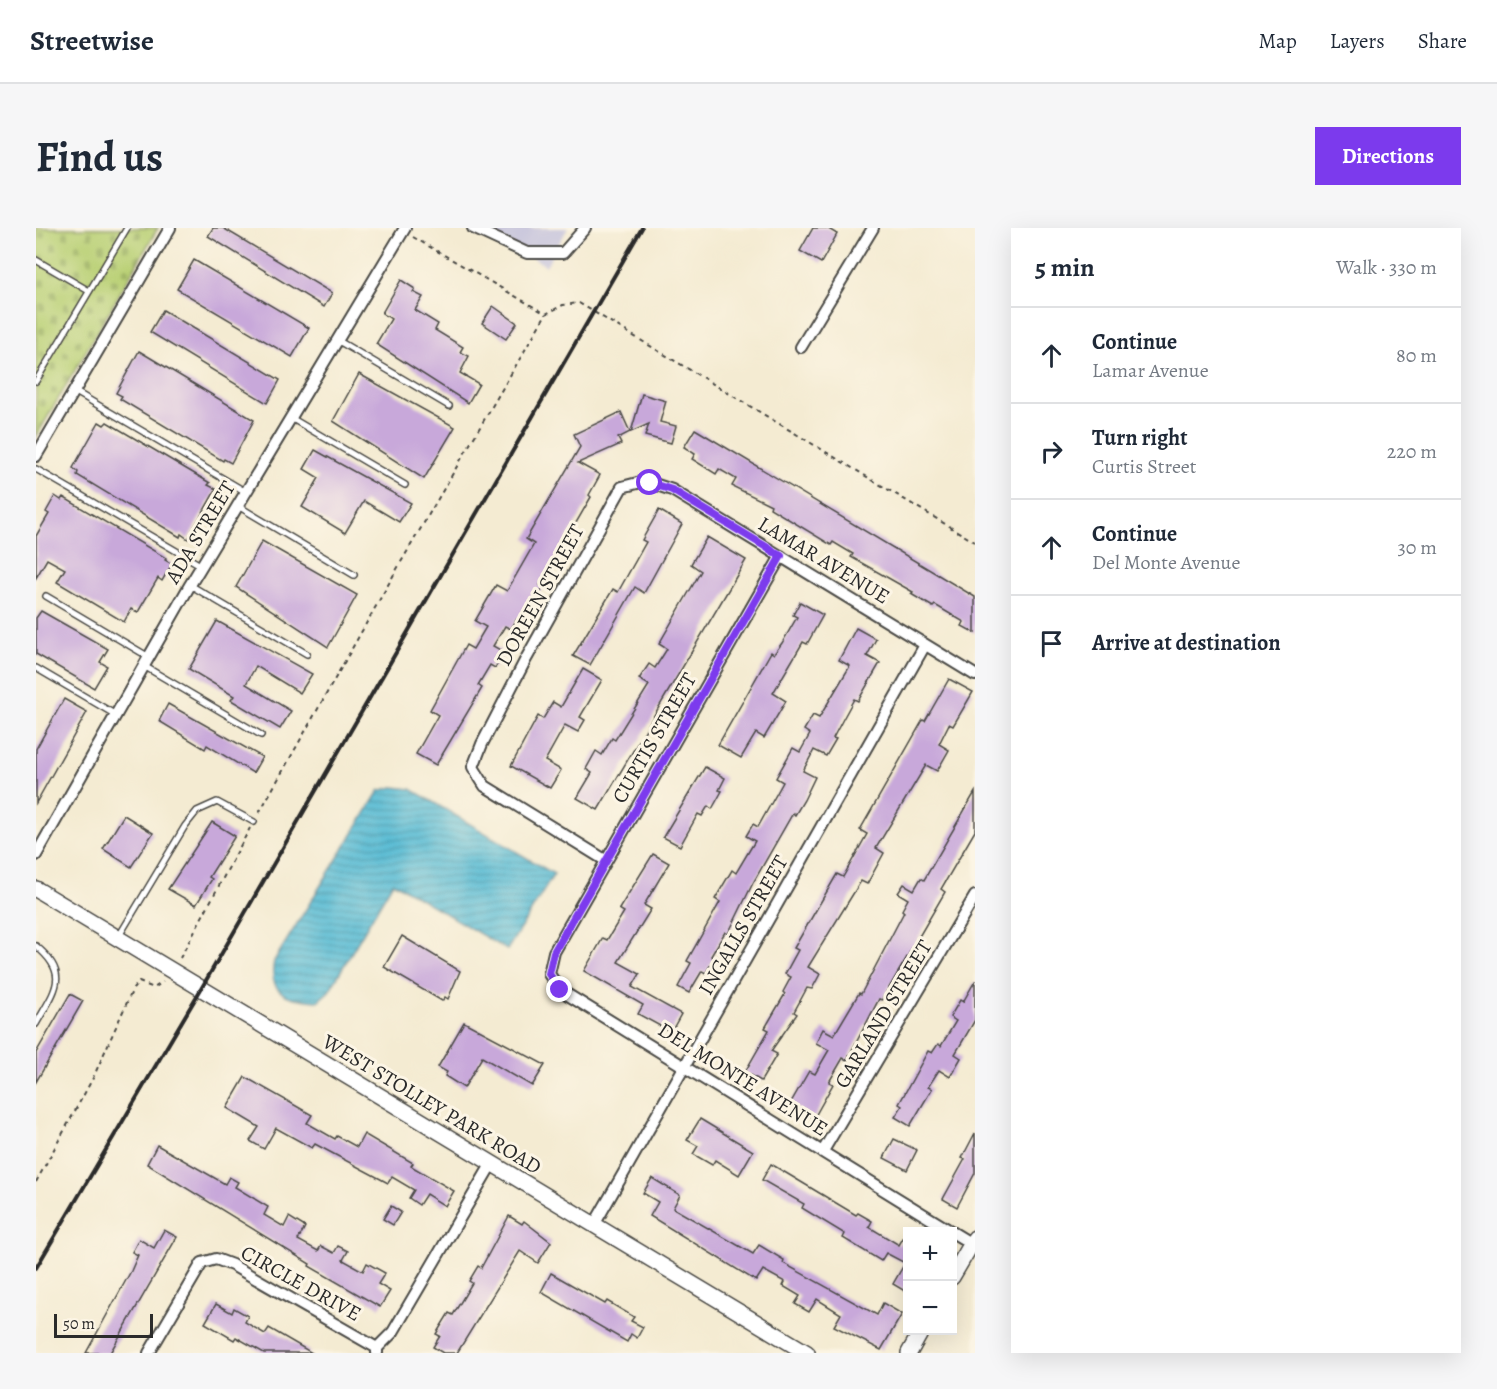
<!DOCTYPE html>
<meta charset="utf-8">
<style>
:root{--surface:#fff;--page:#f6f6f7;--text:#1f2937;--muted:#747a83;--line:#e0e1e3;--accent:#7c3aed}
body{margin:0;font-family:Alegreya,serif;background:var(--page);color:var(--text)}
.controls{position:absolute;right:18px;bottom:18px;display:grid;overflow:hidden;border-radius:0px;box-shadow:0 6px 24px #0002}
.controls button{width:54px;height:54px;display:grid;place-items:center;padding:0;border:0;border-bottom:2px solid var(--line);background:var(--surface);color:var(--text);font:30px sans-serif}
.scale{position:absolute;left:18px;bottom:15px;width:99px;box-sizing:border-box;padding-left:6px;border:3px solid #2b2b2b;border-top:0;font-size:16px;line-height:21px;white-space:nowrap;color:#2b2b2b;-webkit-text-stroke:4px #fcf5e5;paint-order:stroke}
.stop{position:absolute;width:18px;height:18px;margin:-14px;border:4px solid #7c3aed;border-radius:50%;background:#fff}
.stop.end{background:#7c3aed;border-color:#fff;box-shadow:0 2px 6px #0008}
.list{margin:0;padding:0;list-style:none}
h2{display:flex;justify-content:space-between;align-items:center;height:78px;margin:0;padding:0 24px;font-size:26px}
h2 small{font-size:20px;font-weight:400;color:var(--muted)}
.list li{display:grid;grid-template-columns:39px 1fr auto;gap:18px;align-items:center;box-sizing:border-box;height:96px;padding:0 24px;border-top:2px solid var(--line)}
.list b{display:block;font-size:22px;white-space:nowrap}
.list p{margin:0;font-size:20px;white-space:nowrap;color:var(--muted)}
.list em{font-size:20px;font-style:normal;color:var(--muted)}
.icon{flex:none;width:33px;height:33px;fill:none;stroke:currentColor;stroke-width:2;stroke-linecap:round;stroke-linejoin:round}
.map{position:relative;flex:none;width:939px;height:1125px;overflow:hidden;border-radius:0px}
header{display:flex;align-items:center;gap:36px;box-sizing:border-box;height:84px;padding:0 30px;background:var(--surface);border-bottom:2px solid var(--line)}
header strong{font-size:28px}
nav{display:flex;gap:33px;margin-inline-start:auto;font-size:21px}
.intro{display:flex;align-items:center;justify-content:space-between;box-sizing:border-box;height:144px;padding:0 36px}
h1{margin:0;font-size:42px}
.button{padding:15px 27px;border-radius:0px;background:var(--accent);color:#fff;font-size:21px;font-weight:700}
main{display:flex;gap:36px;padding:0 36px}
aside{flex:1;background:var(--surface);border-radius:0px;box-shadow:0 6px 24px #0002}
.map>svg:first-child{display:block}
.industrial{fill:#c3c1db}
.cemetery{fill:url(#cemetery-stones);stroke:#727e50;stroke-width:1.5}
.water{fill:url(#water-rules);stroke:#407380;stroke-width:1.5}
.building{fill:#c8a8da}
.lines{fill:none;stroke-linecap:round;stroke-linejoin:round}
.lane-casing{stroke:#494844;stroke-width:8}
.street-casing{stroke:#494844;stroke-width:14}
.secondary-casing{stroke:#494844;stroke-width:18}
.path{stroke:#494844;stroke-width:2;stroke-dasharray:4.5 4.5;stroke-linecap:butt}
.lane{stroke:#fff;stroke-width:5}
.street{stroke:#fff;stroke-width:10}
.secondary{stroke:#fff;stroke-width:15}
.rail{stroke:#2b2b2b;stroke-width:4}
.route{stroke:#7c3aed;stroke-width:8}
.labels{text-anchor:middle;stroke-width:6;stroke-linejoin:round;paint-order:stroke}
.street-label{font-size:21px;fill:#2b2b2b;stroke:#fcf5e5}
</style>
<header>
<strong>Streetwise</strong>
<nav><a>Map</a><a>Layers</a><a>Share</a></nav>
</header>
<div class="intro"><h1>Find us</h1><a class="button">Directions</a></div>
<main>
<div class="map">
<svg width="939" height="1125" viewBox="0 0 939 1125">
<defs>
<pattern id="cemetery-stones" width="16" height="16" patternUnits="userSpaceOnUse" patternTransform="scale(1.5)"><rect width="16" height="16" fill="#b9d075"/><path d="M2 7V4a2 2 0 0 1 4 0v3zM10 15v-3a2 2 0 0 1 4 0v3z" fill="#9fb365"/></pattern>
<pattern id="water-rules" width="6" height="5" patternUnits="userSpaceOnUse" patternTransform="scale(1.5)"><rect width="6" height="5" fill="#56bbd4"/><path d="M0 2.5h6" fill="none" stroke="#4798ac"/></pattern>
</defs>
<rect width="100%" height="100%" fill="#fcf5e5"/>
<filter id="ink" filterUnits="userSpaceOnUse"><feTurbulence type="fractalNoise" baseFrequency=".0167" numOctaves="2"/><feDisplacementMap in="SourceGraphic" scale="12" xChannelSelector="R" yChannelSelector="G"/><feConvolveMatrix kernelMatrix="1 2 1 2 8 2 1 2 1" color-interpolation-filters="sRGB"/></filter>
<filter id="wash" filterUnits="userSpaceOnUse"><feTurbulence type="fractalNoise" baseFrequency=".008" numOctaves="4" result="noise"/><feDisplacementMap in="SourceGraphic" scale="24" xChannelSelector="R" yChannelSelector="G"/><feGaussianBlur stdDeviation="1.35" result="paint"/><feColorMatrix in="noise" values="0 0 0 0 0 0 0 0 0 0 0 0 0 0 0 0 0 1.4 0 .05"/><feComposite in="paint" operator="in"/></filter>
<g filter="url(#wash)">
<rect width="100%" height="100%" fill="#f4ebd2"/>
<polygon class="industrial" points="448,0 532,0 510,38"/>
<polygon class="cemetery" points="0,0 122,0 0,209"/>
<path class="water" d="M357,559L375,561L518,646L471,722L357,654L293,763L282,773C254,771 231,768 238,733L343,563Z"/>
<g id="blocks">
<g class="building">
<polygon points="177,0 187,0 296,65 288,79 172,8"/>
<polygon points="777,0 791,0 801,6 785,35 764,23"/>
<polygon points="158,32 273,100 256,129 141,61"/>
<polygon points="365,52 379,61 377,64 387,69 379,82 402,96 399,102 427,119 424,124 433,128 424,145 443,156 432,175 340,116 355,91 346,85"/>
<polygon points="457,78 481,95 470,111 446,95"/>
<polygon points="127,82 244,152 231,175 114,104"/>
<polygon points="103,123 218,192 195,235 188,231 187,233 84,171 86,168 80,165"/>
<polygon points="323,146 419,199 388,251 297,193"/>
<polygon points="606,166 630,173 624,194 640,198 635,215 609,208 613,196 595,204"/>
<polygon points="585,184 594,204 582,210 585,216 542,235 564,247 553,267 555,269 504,357 507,359 487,394 481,391 475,401 469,398 457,418 468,424 459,440 454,437 442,457 446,460 400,537 380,526 402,487 394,482 420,435 430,417 437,421 450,399 439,393 460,357 471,363 498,316 490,311 544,219 538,206"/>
<polygon points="63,194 68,197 71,194 174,255 172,257 180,261 152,311 145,306 144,309 41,247 42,244 37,240"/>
<polygon points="659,201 939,369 939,405 926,398 928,394 899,377 897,379 875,366 877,364 815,329 817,326 797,314 795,317 734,280 735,277 696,258 700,251 683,241 680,246 656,231 659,226 648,219"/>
<polygon points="279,222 375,275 363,294 328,273 309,305 266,279 283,250 268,241"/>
<polygon points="19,268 25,272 27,269 130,330 129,332 136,336 126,353 122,350 102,384 95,381 88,394 21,354 29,341 11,331 0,350 0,308 13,286 10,284"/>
<polygon points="623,282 646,296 608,365 599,359 554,437 537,428 577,361 582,364 610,314 606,312"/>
<polygon points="671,309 710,332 562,582 541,570 556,545 550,541 560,523 566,527 576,510 579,512 613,457 603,451 613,436 619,440 631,421 623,416 665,343 655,336"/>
<polygon points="226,313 321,367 292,419 200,359"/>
<polygon points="764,374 787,387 771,416 767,414 737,465 750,473 728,510 720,505 705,530 682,517 735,424 738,426 746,415 761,389 757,387"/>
<polygon points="5,383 72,421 64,434 71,438 58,460 0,426 0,390"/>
<polygon points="181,393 276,446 264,465 220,438 210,456 255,483 244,501 195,472 198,468 153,441"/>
<polygon points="820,400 840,411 831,428 844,435 822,473 818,471 807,491 797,510 800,511 790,528 778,522 767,543 779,549 768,572 759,587 757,585 717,655 692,706 689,704 675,728 678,730 670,745 666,743 653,765 642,759 655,735 651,733 684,674 679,671 696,642 700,645 719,613 710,608 717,596 722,599 747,554 740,550 757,520 764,524 774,506 768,502 777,487 783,490 814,438 803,432"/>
<polygon points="547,441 566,452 544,489 549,492 542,504 529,497 509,533 525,542 514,560 475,538 502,488 507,491 517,474 525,479"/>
<polygon points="913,451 937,464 917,498 913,496 903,516 913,522 901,543 890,537 840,620 848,625 831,656 825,653 772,739 784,746 776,761 771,760 758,784 761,786 735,823 741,826 725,853 709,844 733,802 729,800 749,766 747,764 755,749 749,746 762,722 758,720 801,646 807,649 831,606 824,602 887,492 889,493"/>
<polygon points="28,471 51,484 0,575 0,521"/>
<polygon points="132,476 226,529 217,545 171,517 169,521 123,493"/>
<polygon points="669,539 689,550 683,562 686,563 676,581 672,578 666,588 662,586 644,618 627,609"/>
<polygon points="939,564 939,603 905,661 909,664 846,772 843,771 811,832 807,830 793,854 797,856 778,890 754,876 773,843 779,846 793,822 780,815 787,801 798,807 823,765 825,766 868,684 866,682 872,671 862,665 868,656 878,662 885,650 888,652"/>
<polygon points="88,587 117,605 95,639 67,621"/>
<polygon points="176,594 199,608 173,649 176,651 160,677 132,661"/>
<polygon points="617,626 633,635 608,677 615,681 582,734 604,746 596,759 645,786 635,804 602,786 607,777 548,743 567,710 571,712 588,684 583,681"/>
<polygon points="366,708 424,743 412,771 409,769 406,773 348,739"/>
<polygon points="939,753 939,792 919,826 925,830 914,849 903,842 892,859 896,861 874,898 859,889 866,878 863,876 892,823 896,825 902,816 905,818 920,793 914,789 924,772 927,774"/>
<polygon points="34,766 47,773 0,854 0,825"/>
<polygon points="428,794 509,837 496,858 446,829 428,860 409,848 411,844 402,839"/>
<polygon points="209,849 276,887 271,895 299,911 301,908 321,919 328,906 377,935 375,938 418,963 409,978 390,966 383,977 373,970 378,962 356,949 352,955 279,916 276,920 240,900 228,921 214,913 223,899 191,880"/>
<polygon points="664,891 717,923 703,947 679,932 676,937 657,926 662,918 651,912"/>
<polygon points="939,905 939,945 921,979 907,971 929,931 926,930"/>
<polygon points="858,911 881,922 871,942 848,930"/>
<polygon points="121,917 189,956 193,949 202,954 199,959 232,979 228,987 248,999 253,989 269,999 262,1012 282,1023 285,1018 298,1025 302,1018 312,1023 307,1032 327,1043 331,1035 349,1045 342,1056 354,1063 344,1079 273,1038 274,1036 111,936"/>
<polygon points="735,936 820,987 822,985 836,993 833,999 863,1017 872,1002 872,1065 857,1056 869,1035 850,1025 845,1033 807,1010 809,1006 766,980 768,976 726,952"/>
<polygon points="616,950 644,967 637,980 717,1026 723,1017 748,1032 747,1035 841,1087 847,1075 866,1086 845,1122 798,1098 805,1086 781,1071 773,1084 759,1076 764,1068 747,1058 749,1054 727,1042 720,1053 614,988 622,974 607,965"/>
<polygon points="355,978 365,984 357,997 347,991"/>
<polygon points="473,988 486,996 488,993 515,1014 502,1035 484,1023 421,1125 407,1125 397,1119 404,1108 400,1106 413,1085 417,1087 436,1055 433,1053 442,1038 445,1040"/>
<polygon points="128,1002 141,1009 74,1125 50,1125 95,1043 102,1027 96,1024 103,1011 118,1020"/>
<polygon points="515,1045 569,1076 571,1073 598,1089 595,1093 607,1099 601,1110 595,1106 591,1114 505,1064"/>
<polygon points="180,1076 196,1085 198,1080 212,1088 209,1094 229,1106 233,1100 276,1125 228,1125 200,1109 198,1112 169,1095"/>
</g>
</g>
</g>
<g filter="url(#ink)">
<use href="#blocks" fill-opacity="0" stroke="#494844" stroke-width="1.5"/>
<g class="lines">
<g class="lane-casing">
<g id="lane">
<polyline points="0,32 53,63"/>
<polyline points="301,112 413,178"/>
<polyline points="0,153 91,0"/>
<polyline points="38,163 210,264"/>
<polyline points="255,190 369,257"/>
<polyline points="0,241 166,338"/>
<polyline points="202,278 318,347"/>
<polyline points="154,357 271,426"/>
<polyline points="10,368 113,429"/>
<polyline points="108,438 225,507"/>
<polyline points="0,440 80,487"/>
<polyline points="83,708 149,598 161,583 181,574 218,594"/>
<path d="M0,718C35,747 19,762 0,796"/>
</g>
</g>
<g class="street-casing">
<g id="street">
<polyline points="437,0 491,25 527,25 549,0"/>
<polyline points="765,119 837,0"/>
<polyline points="0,228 134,0"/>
<polyline points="745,328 518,724 513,746 524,762 916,1004"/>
<polyline points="0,627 154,357 369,0"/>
<polyline points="569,632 449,558 437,539 446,516 490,431 586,259 609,253 636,262 939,447"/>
<polyline points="787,923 939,668"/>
<polyline points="558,997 889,417"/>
<polyline points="916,1004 939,1018"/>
<polyline points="341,1120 357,1104 456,935"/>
<polyline points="113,1125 166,1035 180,1031 196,1037 341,1120 341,1125"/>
</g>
</g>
<g class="secondary-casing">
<g id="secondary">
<polyline points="0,661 771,1125"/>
<polyline points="916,1049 939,1010"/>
<polyline points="873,1125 886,1102"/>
</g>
</g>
<g class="path">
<polyline points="377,9 510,86 527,77 543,75 939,314"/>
<polyline points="223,585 361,341 510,86"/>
<polyline points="144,730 214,600"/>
<polyline points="0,954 57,850 97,761 103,754 118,760 127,754"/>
</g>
<use href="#lane" class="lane"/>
<use href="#street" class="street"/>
<use href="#secondary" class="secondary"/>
<polyline class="rail" points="0,1040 165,761 606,0"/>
</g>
</g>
<g class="lines" filter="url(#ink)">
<polyline class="route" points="524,762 513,746 518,724 745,328 636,262 614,255"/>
</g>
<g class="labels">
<g class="street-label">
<text transform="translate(164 304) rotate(-59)" y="7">ADA STREET</text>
<text transform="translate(788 332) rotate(31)" y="7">LAMAR AVENUE</text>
<text transform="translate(504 367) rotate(-61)" y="7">DOREEN STREET</text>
<text transform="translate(618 510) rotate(-60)" y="7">CURTIS STREET</text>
<text transform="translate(707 697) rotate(-60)" y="7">INGALLS STREET</text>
<text transform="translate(847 786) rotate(-59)" y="7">GARLAND STREET</text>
<text transform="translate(707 851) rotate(32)" y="7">DEL MONTE AVENUE</text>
<text transform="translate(396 876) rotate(31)" y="7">WEST STOLLEY PARK ROAD</text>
<text transform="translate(265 1055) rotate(29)" y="7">CIRCLE DRIVE</text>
</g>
</g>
</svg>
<div class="controls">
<button>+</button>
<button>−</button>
</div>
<div class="scale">50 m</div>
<div class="stop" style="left:614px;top:255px"></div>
<div class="stop end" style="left:524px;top:762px"></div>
</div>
<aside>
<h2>5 min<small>Walk · 330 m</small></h2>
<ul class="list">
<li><svg class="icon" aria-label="ahead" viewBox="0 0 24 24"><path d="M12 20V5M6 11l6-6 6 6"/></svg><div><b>Continue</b><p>Lamar Avenue</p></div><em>80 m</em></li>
<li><svg class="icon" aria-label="right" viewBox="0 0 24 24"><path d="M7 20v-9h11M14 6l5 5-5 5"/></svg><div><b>Turn right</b><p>Curtis Street</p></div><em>220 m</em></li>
<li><svg class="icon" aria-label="ahead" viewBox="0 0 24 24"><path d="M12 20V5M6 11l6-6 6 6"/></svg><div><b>Continue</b><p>Del Monte Avenue</p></div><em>30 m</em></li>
<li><svg class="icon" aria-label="arrive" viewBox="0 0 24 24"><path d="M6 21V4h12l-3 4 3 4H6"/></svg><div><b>Arrive at destination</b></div></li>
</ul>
</aside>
</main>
